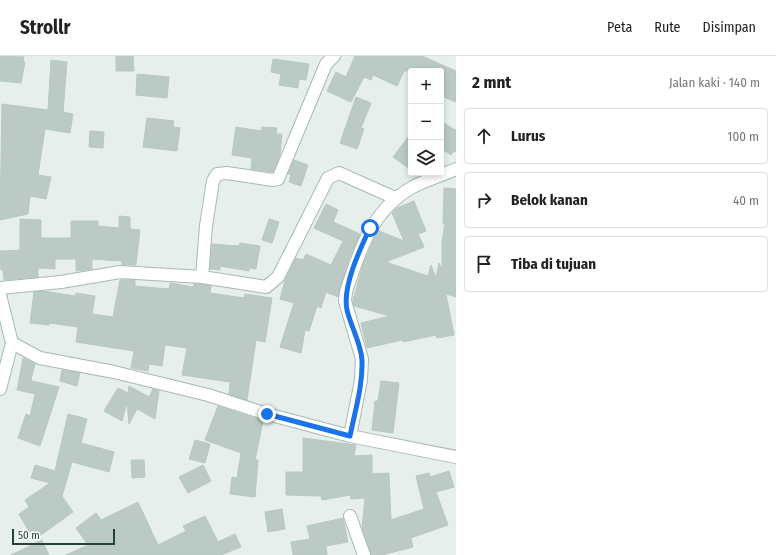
<!DOCTYPE html>
<html lang="id">
<meta charset="utf-8">
<style>
:root{--surface:#fff;--page:#f6f6f6;--text:#222;--muted:#767676;--line:#e0e0e0}
body{margin:0;font-family:"Fira Sans Condensed",sans-serif;background:var(--page);color:var(--text)}
.controls{position:absolute;right:12px;top:12px;display:grid;overflow:hidden;border-radius:4px;box-shadow:0 2px 6px #0003}
.controls button{width:36px;height:36px;display:grid;place-items:center;padding:0;border:0;border-bottom:1px solid var(--line);background:var(--surface);color:var(--text);font:20px sans-serif}
.scale{position:absolute;left:12px;bottom:10px;width:103px;box-sizing:border-box;padding-left:4px;border:2px solid #24423a;border-top:0;font-size:11px;line-height:14px;white-space:nowrap;color:#24423a;-webkit-text-stroke:3px #f7fbf9;paint-order:stroke}
.stop{position:absolute;width:12px;height:12px;margin:-9px;border:3px solid #1a73e8;border-radius:50%;background:#fff}
.stop.end{background:#1a73e8;border-color:#fff;box-shadow:0 1px 4px #0008}
.list{margin:0;padding:0;list-style:none}
h2{display:flex;justify-content:space-between;align-items:center;height:52px;margin:0;padding:0 16px;font-size:17px}
h2 small{font-size:13px;font-weight:400;color:var(--muted)}
.list li{display:grid;grid-template-columns:26px 1fr auto;gap:12px;align-items:center;box-sizing:border-box;height:56px;margin:0 8px 8px;padding:0 8px;border:1px solid var(--line);border-radius:4px}
.list b{display:block;font-size:15px;white-space:nowrap}
.list em{font-size:13px;font-style:normal;color:var(--muted)}
.icon{flex:none;width:22px;height:22px;fill:none;stroke:currentColor;stroke-width:2;stroke-linecap:round;stroke-linejoin:round}
.map{position:relative;flex:none;width:456px;height:499px;overflow:hidden}
header{display:flex;align-items:center;gap:24px;box-sizing:border-box;height:56px;padding:0 20px;background:var(--surface);border-bottom:1px solid var(--line)}
header strong{font-size:19px}
nav{display:flex;gap:22px;margin-inline-start:auto;font-size:14px}
main{display:flex}
aside{flex:1;background:var(--surface)}
.map>svg:first-child{display:block}
.building{fill:#bbcac4;stroke:#b8c9c2}
.lines{fill:none;stroke-linecap:round;stroke-linejoin:round}
.street-casing{stroke:#a8b8b2;stroke-width:14}
.street{stroke:#fff;stroke-width:12}
.route{stroke:#1a73e8;stroke-width:5}
</style>
<header>
<strong>Strollr</strong>
<nav><a>Peta</a><a>Rute</a><a>Disimpan</a></nav>
</header>
<main>
<div class="map">
<svg width="456" height="499" viewBox="0 0 456 499">
<rect width="100%" height="100%" fill="#e6efeb"/>
<g class="building">
<polygon points="0,0 24,1 23,6 25,6 21,27 0,25"/>
<polygon points="116,0 133,0 134,15 116,15"/>
<polygon points="355,0 422,0 456,15 453,15 456,16 456,46 441,40 441,15 404,15 397,30 373,19 371,24 364,21 351,46 327,35 336,16 346,21"/>
<polygon points="273,3 309,8 306,24 299,23 298,32 279,29 281,18 271,16"/>
<polygon points="51,4 67,6 63,56 73,58 70,77 45,73 38,119 51,121 46,143 30,140 28,158 0,164 2,48 48,54"/>
<polygon points="137,18 169,21 167,42 136,39"/>
<polygon points="356,41 371,47 361,72 364,73 357,93 340,87"/>
<polygon points="147,62 174,65 173,71 180,72 177,95 143,91"/>
<polygon points="441,65 455,74 456,73 456,96 454,95 451,99 442,93 445,89 441,86"/>
<polygon points="236,71 261,75 262,71 277,72 276,78 282,78 280,99 273,116 251,113 252,102 232,99"/>
<polygon points="90,75 104,76 103,92 89,91"/>
<polygon points="411,77 411,114 393,101"/>
<polygon points="294,104 308,109 301,130 289,126 291,118 288,118"/>
<polygon points="444,132 456,133 456,241 446,238 454,279 437,282 436,279 403,286 402,284 367,292 361,267 390,260 354,250 353,244 363,209 375,181 379,175 404,185 392,157 397,152 414,145 426,175 418,178 424,191 386,206 428,220 431,209 436,222 439,207 442,214 442,186 445,167 443,168"/>
<polygon points="326,148 338,154 333,166 360,178 349,203 338,241 326,236 321,252 317,250 309,275 305,274 301,297 280,291 294,247 280,243 285,224 296,202 303,204 306,198 331,209 343,185 314,172"/>
<polygon points="119,160 130,161 130,173 140,174 136,209 122,209 122,205 92,203 92,213 76,215 76,203 55,203 55,213 38,212 38,221 4,224 3,214 1,214 0,195 20,194 20,163 41,164 41,182 71,182 71,165 98,165 98,170 119,172"/>
<polygon points="269,163 279,166 272,187 262,184"/>
<polygon points="240,187 260,190 256,213 249,212 249,215 220,210 220,214 210,213 212,188 239,190"/>
<polygon points="120,224 135,224 135,230 169,233 170,227 193,231 194,228 201,228 211,230 210,237 244,242 245,238 272,242 265,286 256,284 247,344 229,338 230,326 182,319 187,292 165,289 162,310 149,308 148,315 131,312 134,295 76,286 78,271 49,267 49,269 30,267 34,236 43,235 75,240 76,237 95,240 92,258 113,261"/>
<polygon points="23,302 35,308 31,323 32,325 59,331 40,390 18,382 26,358 30,360 35,338 17,334"/>
<polygon points="62,314 80,317 77,330 60,325"/>
<polygon points="381,325 399,327 393,377 372,374 375,345 378,345"/>
<polygon points="129,330 149,341 153,333 159,335 155,363 137,353 129,368 127,346 122,365 104,355 118,332 128,337"/>
<polygon points="218,350 263,365 255,404 258,404 255,441 230,438 232,421 237,422 241,397 205,384"/>
<polygon points="68,358 87,363 81,387 114,396 109,416 72,406 62,440 73,456 34,484 19,458 29,451 25,444 50,427 31,422 35,409 55,415"/>
<polygon points="303,382 356,389 354,400 372,399 372,418 389,417 391,464 424,453 416,420 429,417 430,421 449,415 454,431 436,436 448,469 411,482 413,491 382,499 371,499 362,472 365,442 351,443 350,439 322,444 321,440 286,439 286,416 303,416"/>
<polygon points="195,384 210,388 205,407 189,403"/>
<polygon points="131,404 144,404 145,421 132,422"/>
<polygon points="203,409 211,425 188,437 179,421"/>
<polygon points="138,446 158,489 186,475 183,470 205,460 218,486 235,478 241,491 221,499 66,499 88,489 76,472 96,457 101,464"/>
<polygon points="282,453 285,473 268,476 265,456"/>
<polygon points="343,462 348,486 326,490 327,499 293,499 291,486 310,483 307,470"/>
<polygon points="42,484 49,499 11,499"/>
</g>
<g class="lines">
<g class="street-casing">
<g id="street">
<polyline points="202,221 206,170 213,125 217,118 227,117 273,124 278,123 326,8 334,0"/>
<polyline points="0,232 61,226 120,216 202,221 266,231 278,221 328,122 339,117 395,142"/>
<polyline points="0,239 12,287 0,333"/>
<polyline points="12,287 40,302 114,316 208,339 267,358 350,380 456,401"/>
<path d="M350,380L361,324L362,303L345,245L346,236C359,196 371,155 411,132C425,124 441,120 456,113"/>
<polyline points="350,460 364,499"/>
</g>
</g>
<use href="#street" class="street"/>
</g>
<g class="lines">
<path class="route" d="M267,358L350,380C355,355 363,329 362,304C361,287 351,271 347,254C342,231 360,193 370,172"/>
</g>
</svg>
<div class="controls">
<button>+</button>
<button>−</button>
<button><svg class="icon" aria-label="layers" viewBox="0 0 24 24"><path d="M12 4l9 5-9 5-9-5zM3 14l9 5 9-5"/></svg></button>
</div>
<div class="scale">50 m</div>
<div class="stop" style="left:370px;top:172px"></div>
<div class="stop end" style="left:267px;top:358px"></div>
</div>
<aside>
<h2>2 mnt<small>Jalan kaki · 140 m</small></h2>
<ul class="list">
<li><svg class="icon" aria-label="ahead" viewBox="0 0 24 24"><path d="M12 20V5M6 11l6-6 6 6"/></svg><div><b>Lurus</b></div><em>100 m</em></li>
<li><svg class="icon" aria-label="right" viewBox="0 0 24 24"><path d="M7 20v-9h11M14 6l5 5-5 5"/></svg><div><b>Belok kanan</b></div><em>40 m</em></li>
<li><svg class="icon" aria-label="arrive" viewBox="0 0 24 24"><path d="M6 21V4h12l-3 4 3 4H6"/></svg><div><b>Tiba di tujuan</b></div></li>
</ul>
</aside>
</main>
